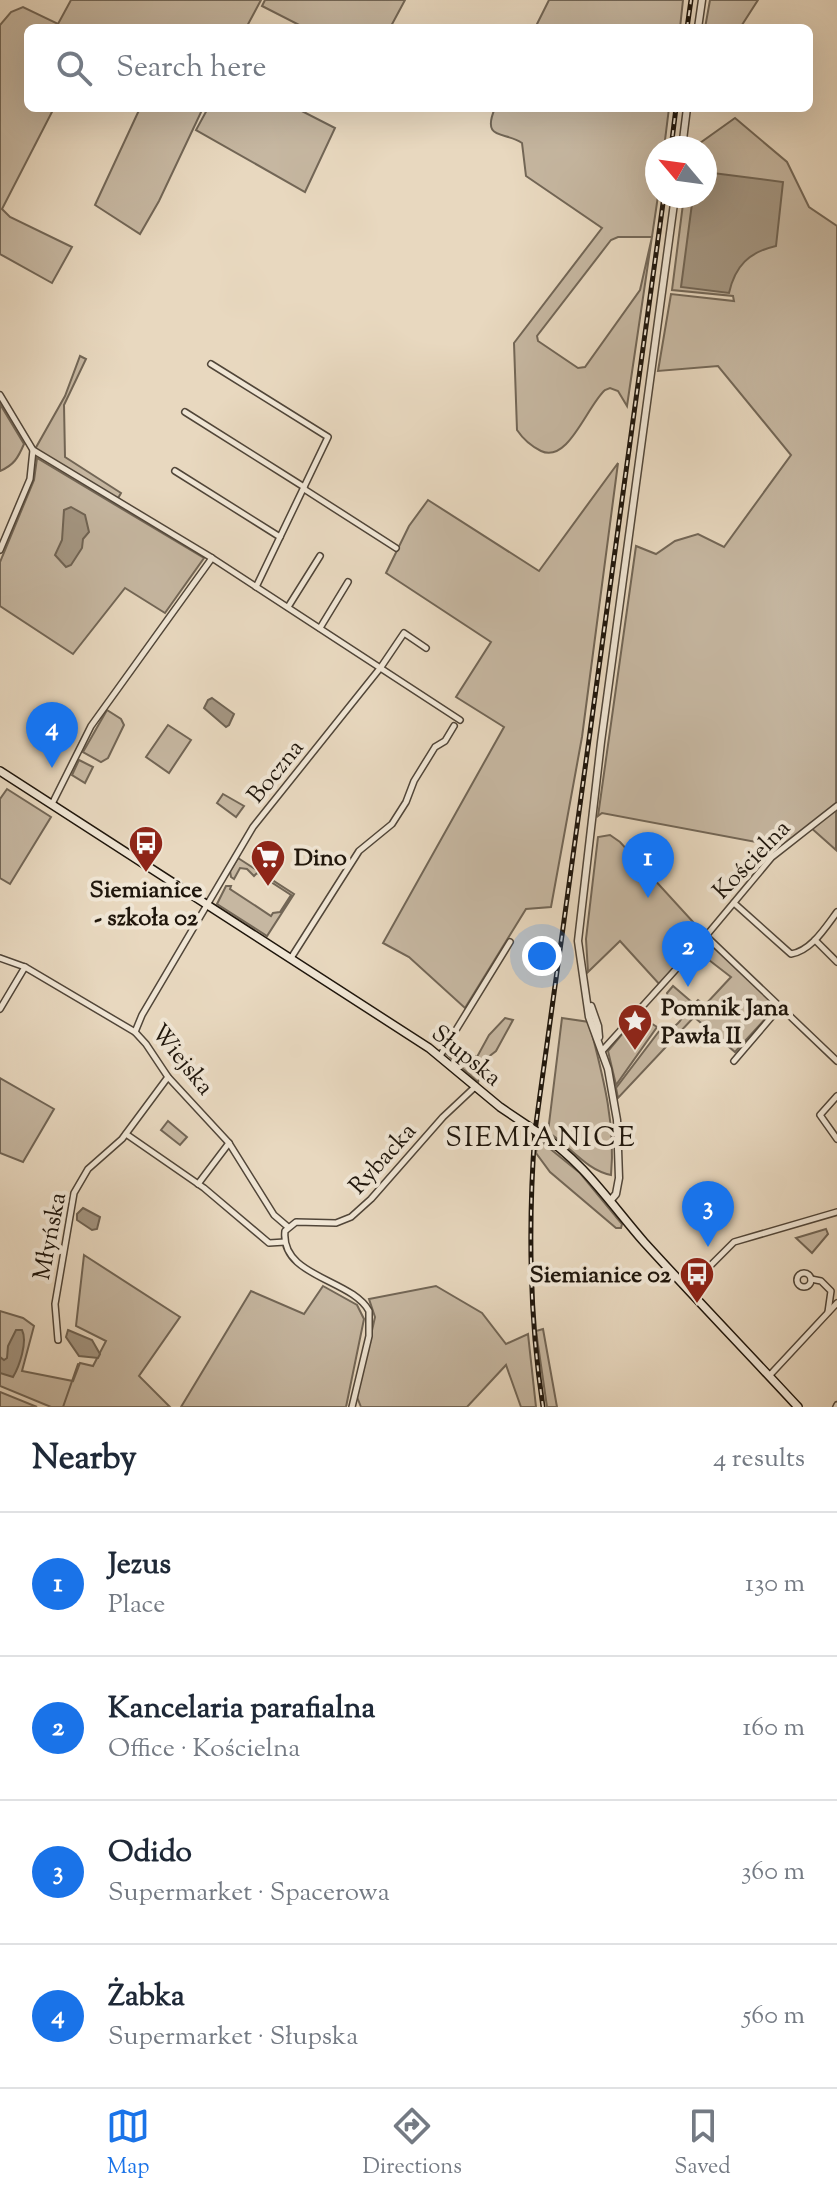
<!DOCTYPE html>
<meta charset="utf-8">
<style>
:root{--surface:#fff;--page:#f2f2f3;--text:#1f2937;--muted:#747a83;--line:#e0e1e3;--accent:#1a73e8}
body{margin:0;font-family:"Sorts Mill Goudy",serif;background:var(--page);color:var(--text)}
.compass{position:absolute;left:645px;top:136px;width:72px;height:72px;border-radius:50%;background:var(--surface);box-shadow:0 8px 32px #0002;rotate:299deg}
.you{position:absolute;left:542px;top:956px;width:28px;height:28px;margin:-20px;border:6px solid #fff;border-radius:50%;background:#1a73e8;box-shadow:0 0 0 12px #1a73e833}
.badge{display:grid;place-items:center;width:52px;height:52px;border-radius:50%;background:var(--accent);color:#fff;font-size:26px;font-weight:700}
.pin{position:absolute;translate:-50% -66px;filter:drop-shadow(0 2px 4px #0008)}
.pin::after{content:'';position:absolute;top:42px;width:28px;height:24px;background:inherit;clip-path:polygon(0 0,100% 0,50% 100%)}
.list{margin:0;padding:0;list-style:none}
h2{display:flex;justify-content:space-between;align-items:center;height:104px;margin:0;padding:0 32px;font-size:34px}
h2 small{font-size:26px;font-weight:400;color:var(--muted)}
.list li{display:grid;grid-template-columns:52px 1fr auto;gap:24px;align-items:center;box-sizing:border-box;height:144px;padding:0 32px;border-top:2px solid var(--line)}
.list b{display:block;font-size:30px;white-space:nowrap}
.list p{margin:0;font-size:26px;white-space:nowrap;color:var(--muted)}
.list em{font-size:26px;font-style:normal;color:var(--muted)}
.icon{flex:none;width:44px;height:44px;fill:none;stroke:currentColor;stroke-width:2;stroke-linecap:round;stroke-linejoin:round}
.map{position:relative;flex:none;width:837px;height:1407px;overflow:hidden}
.search{position:absolute;background:var(--surface);box-shadow:0 8px 32px #0002;left:24px;right:24px;top:24px;height:88px;display:flex;align-items:center;gap:20px;box-sizing:border-box;padding:0 28px;border-radius:12px;color:var(--muted);font-size:30px}
.sheet{height:680px;background:var(--surface)}
nav{display:flex;justify-content:space-around;align-items:center;box-sizing:border-box;height:112px;border-top:2px solid var(--line);background:var(--surface);font-size:22px;color:var(--muted)}
nav a{display:grid;justify-items:center;gap:4px}
nav .on{color:var(--accent)}
.map>svg:first-child{display:block}
.green{fill:#c6b7a1;stroke:#726656;stroke-width:2;fill-rule:evenodd}
.water{fill:#a49682;stroke:#6f6353;stroke-width:2}
.lines{fill:none;stroke-linecap:round;stroke-linejoin:round}
.stream{stroke:#6f6353;stroke-width:2}
.minor-casing{stroke:#514639;stroke-width:8}
.tertiary-casing{stroke:#514639;stroke-width:9}
.secondary-casing{stroke:#1f160c;stroke-width:10}
.minor{stroke:#f0e6d5;stroke-width:5}
.tertiary{stroke:#f0e6d5;stroke-width:6}
.secondary{stroke:#f0e6d5;stroke-width:7}
.rail-casing{stroke:#1f160c;stroke-width:5}
.rail{stroke:#f0e6d5;stroke-width:2;stroke-dasharray:6;stroke-linecap:butt}
.secondary-bridge-casing{stroke:#1f160c;stroke-width:10;stroke-linecap:butt}
.secondary-bridge{stroke:#f0e6d5;stroke-width:7}
.labels{text-anchor:middle;stroke-width:8;stroke-linejoin:round;paint-order:stroke}
.street-label{font-size:24px;fill:#1f160c;stroke:#f0e6d5}
.poi-label{font-size:24px;font-weight:bold;fill:#1f160c;stroke:#f0e6d5;text-anchor:start}
.quarter-label{font-size:28px;letter-spacing:2px;fill:#1f160c;stroke:#f0e6d5}
</style>
<div class="map">
<svg width="837" height="1407" viewBox="0 0 837 1407">
<rect width="100%" height="100%" fill="#e8d8bf"/>
<filter id="stains"><feTurbulence type="fractalNoise" baseFrequency=".0025" numOctaves="4"/><feColorMatrix values="0 0 0 0 .2 0 0 0 0 .09 0 0 0 0 .02 0 0 0 .5 -.17"/></filter>
<radialGradient id="worn" r=".72"><stop offset=".6" stop-color="#630" stop-opacity="0"/><stop offset="1" stop-color="#630" stop-opacity=".3"/></radialGradient>
<g class="green">
<polygon points="71,0 261,0 246,28 28,28 28,108 54,108 2,209 10,217 72,247 52,283 0,254 0,25 11,12 23,7 58,24"/>
<polygon points="265,0 405,0 390,28 305,28 262,6"/>
<polygon points="549,0 683,0 680,28 535,28"/>
<polygon points="710,0 758,0 740,28 705,28"/>
<polygon points="140,108 203,108 159,201 140,234 95,205"/>
<polygon points="208,108 296,108 335,128 305,192 196,130"/>
<path d="M495,108H669L664,148H657L658,196L627,406L618,391L610,388L605,390C587,406 568,464 541,451C531,446 523,439 517,430L514,343L602,228L526,176L522,143C505,131 481,141 495,108ZM618,237H652L640,290L585,367L578,368L538,341L537,336L611,240Z"/>
<polygon points="735,118 787,162 809,207 837,226 836,850 809,826 783,847 602,813 598,816 636,546 656,554 675,541 698,534 724,547 791,455 718,366 658,371 671,294 734,301 733,296 672,290 684,196 705,196 705,148 693,148"/>
<polygon points="80,356 86,359 64,405 65,457 121,493 117,500 34,451 65,396"/>
<path d="M0,404L24,444C18,458 14,465 0,471Z"/>
<polygon points="37,458 204,558 165,613 125,588 73,654 0,606 0,562 34,480"/>
<polygon points="618,463 582,737 551,907 526,909 465,1008 409,957 383,943 504,727 456,697 491,642 386,573 409,526 428,500 539,571"/>
<polygon points="107,710 121,719 124,725 108,758 101,762 83,752"/>
<polygon points="168,725 191,740 169,773 146,757"/>
<polygon points="79,760 93,767 85,783 72,775"/>
<polygon points="7,789 51,817 10,884 0,878 0,799"/>
<polygon points="223,794 244,806 236,817 217,803"/>
<polygon points="610,835 620,842 705,935 661,986 620,941 588,972 586,939 598,837"/>
<polygon points="238,858 294,894 267,936 217,904 226,886 231,886 230,889 271,916 273,913 280,912 291,895 257,873 254,876 247,869 240,868 234,879 231,877 230,871"/>
<path d="M704,942H709L701,953L710,943L777,1006L735,1052L694,1017L618,1098L616,1088L660,1030L665,1033C676,1026 688,1018 682,1004L669,1000L667,993L673,986L694,1004L698,1000L705,1005L731,977L696,950Z"/>
<polygon points="638,1015 657,1027 616,1085 608,1051"/>
<polygon points="505,1018 513,1020 496,1051 487,1058 478,1082 444,1052 450,1042 477,1057 489,1035"/>
<path d="M562,1018L589,1022C602,1073 616,1122 611,1175C586,1170 570,1146 548,1132Z"/>
<polygon points="0,1078 54,1109 23,1162 0,1153"/>
<polygon points="168,1121 187,1137 180,1145 161,1130"/>
<polygon points="538,1139 580,1173 622,1224 621,1228 616,1228 550,1172 536,1153"/>
<polygon points="826,1229 828,1234 812,1253 796,1238"/>
<polygon points="84,1255 180,1317 139,1376 170,1407 51,1407 0,1386 0,1311 23,1318 34,1326 22,1371 73,1381 80,1363 93,1366 106,1341 76,1326"/>
<polygon points="323,1286 357,1305 364,1319 346,1407 181,1407 251,1291 304,1314"/>
<polygon points="436,1286 482,1313 506,1344 528,1334 536,1407 521,1407 506,1365 467,1407 361,1407 357,1397 375,1317 369,1299"/>
<polygon points="543,1329 557,1407 547,1407 536,1331"/>
<polygon points="0,1392 37,1407 0,1407"/>
</g>
<g class="water">
<path d="M705,172L783,182L776,246C749,252 735,266 729,293L681,287L693,196H705Z"/>
<polygon points="71,507 85,515 89,532 83,539 82,548 71,565 66,567 55,555 62,540 64,510"/>
<polygon points="212,698 234,714 229,725 226,727 204,708 208,700"/>
<polygon points="83,1208 100,1217 97,1229 92,1230 77,1220 77,1214"/>
<path d="M16,1330H22C28,1342 19,1367 13,1377L0,1373V1357L4,1360L7,1358L8,1346Z"/>
<polygon points="68,1330 92,1340 100,1354 98,1358 79,1356 66,1337"/>
</g>
<g class="lines">
<polyline class="stream" points="63,1407 78,1364"/>
<g class="minor-casing">
<g id="minor">
<polyline points="211,364 328,437 256,587"/>
<polyline points="0,395 33,450 30,479 0,550"/>
<polyline points="185,412 304,487"/>
<polyline points="33,450 212,558 460,720"/>
<polyline points="175,471 280,537"/>
<polyline points="304,489 396,548"/>
<polyline points="288,607 320,556"/>
<polyline points="320,628 348,582"/>
<polyline points="52,804 91,726 212,558"/>
<path d="M734,903L791,954C811,951 825,928 837,912"/>
<polyline points="706,936 837,1061"/>
<polyline points="815,940 837,962"/>
<polyline points="0,958 25,967 135,1032"/>
<polyline points="291,958 359,851 392,824 406,802 414,781 435,747 445,741 454,726"/>
<polyline points="0,1009 25,967"/>
<polyline points="602,1051 706,936 772,857 837,806"/>
<polyline points="440,1056 510,942"/>
<polyline points="734,1061 780,1007"/>
<polyline points="837,1096 820,1115 837,1139"/>
<polyline points="126,1134 204,1188 269,1243 285,1242"/>
<polyline points="198,1184 229,1143"/>
<polyline points="288,1227 274,1215 229,1143 168,1077 146,1044 135,1032 142,1015 253,827 381,667 404,633 426,648"/>
<circle cx="804" cy="1280" r="7"/>
<polyline points="811,1279 821,1281 831,1291 828,1312"/>
<polyline points="688,1288 734,1242 837,1212"/>
<polyline points="58,1340 55,1304 74,1193 88,1169 122,1139 168,1077"/>
<polyline points="769,1376 837,1303"/>
<path d="M352,1407L369,1336V1311C352,1279 280,1277 285,1231L296,1222L336,1223L351,1217L371,1199L443,1117L476,1086"/>
<polyline points="836,1407 837,1405"/>
</g>
</g>
<g class="tertiary-casing">
<g id="tertiary">
<polyline points="698,28 702,0"/>
<polyline points="682,148 687,108"/>
<polyline points="591,1006 598,1026 599,1037"/>
<polyline points="610,1201 616,1194 619,1178 617,1120 608,1069 589,1017 578,941 601,742 675,196"/>
</g>
</g>
<g class="secondary-casing">
<g id="secondary">
<polyline points="0,771 429,1048 500,1107 528,1126"/>
<path d="M539,1133C583,1161 610,1203 644,1242C695,1298 747,1352 798,1407"/>
</g>
</g>
<use href="#minor" class="minor"/>
<use href="#tertiary" class="tertiary"/>
<use href="#secondary" class="secondary"/>
<g class="rail-casing">
<g id="rail">
<polyline points="687,28 691,0"/>
<polyline points="671,148 676,108"/>
<path d="M543,1407C529,1315 528,1224 535,1131L664,196"/>
</g>
</g>
<use href="#rail" class="rail"/>
<g class="secondary-bridge-casing">
<polyline id="secondary-bridge" points="528,1126 539,1133"/>
</g>
<use href="#secondary-bridge" class="secondary-bridge"/>
</g>
<defs>
<g id="bus-pin" transform="scale(1.8)"><path d="M0 17L-7.5 6A9.5 9.5 0 1 1 7.5 6Z" fill="#8f2418" stroke="#f0e6d5"/><path d="M-5-6H5V4H4V6H2V4H-2V6H-4V4H-5ZM-3.5-4V0h7V-4ZM-3.5 1.2v1.5H-2V1.2ZM2 1.2v1.5H3.5V1.2Z" fill="#fff"/></g>
<g id="supermarket-pin" transform="scale(1.8)"><path d="M0 17L-7.5 6A9.5 9.5 0 1 1 7.5 6Z" fill="#8f2418" stroke="#f0e6d5"/><path d="M-6-5.5h2.5l.6 2H6L4.5 2H-2.5L-4.4-4H-6ZM-1.5 3.2a1.3 1.3 0 1 0 .1 0ZM3 3.2a1.3 1.3 0 1 0 .1 0Z" fill="#fff"/></g>
<g id="sight-pin" transform="scale(1.8)"><path d="M0 17L-7.5 6A9.5 9.5 0 1 1 7.5 6Z" fill="#8f2418" stroke="#f0e6d5"/><path d="M0-6L1.8-2.2L6-1.7L2.9 1.2L3.7 5.4L0 3.3L-3.7 5.4L-2.9 1.2L-6-1.7L-1.8-2.2Z" fill="#fff"/></g>
</defs>
<g fill-rule="evenodd">
<use href="#bus-pin" x="146" y="843"/>
<use href="#supermarket-pin" x="268" y="857"/>
<use href="#sight-pin" x="635" y="1021"/>
<use href="#bus-pin" x="697" y="1274"/>
</g>
<g class="labels">
<g class="street-label">
<text transform="translate(275 771) rotate(-51)" y="8">Boczna</text>
<text transform="translate(751 859) rotate(-46)" y="8">Kościelna</text>
<text transform="translate(467 1055) rotate(39)" y="8">Słupska</text>
<text transform="translate(183 1059) rotate(51)" y="8">Wiejska</text>
<text transform="translate(382 1158) rotate(-48)" y="8">Rybacka</text>
<text transform="translate(49 1236) rotate(-79)" y="8">Młyńska</text>
</g>
<g class="poi-label">
<text x="294" y="865">Dino</text>
<text x="146" y="897" text-anchor="middle">Siemianice<tspan x="146" dy="28">- szkoła 02</tspan></text>
<text x="661" y="1015">Pomnik Jana<tspan x="661" dy="28">Pawła II</tspan></text>
<text x="671" y="1282" text-anchor="end">Siemianice 02</text>
</g>
<g class="quarter-label">
<text x="541" y="1146">SIEMIANICE</text>
</g>
</g>
<rect width="100%" height="100%" filter="url(#stains)"/>
<rect width="100%" height="100%" fill="url(#worn)"/>
</svg>
<svg class="compass" viewBox="-18 -18 36 36"><path d="M0-13l5 13h-10z" fill="#e53935"/><path d="M0 13l5-13h-10z" fill="#747a83"/></svg>
<div class="you"></div>
<div class="pin badge" style="left:648px;top:898px">1</div>
<div class="pin badge" style="left:688px;top:987px">2</div>
<div class="pin badge" style="left:708px;top:1247px">3</div>
<div class="pin badge" style="left:52px;top:768px">4</div>
<div class="search"><svg class="icon" aria-label="search" viewBox="0 0 24 24"><circle cx="10" cy="10" r="6"/><path d="M15 15l6 6"/></svg>Search here</div>
</div>
<section class="sheet">
<h2>Nearby<small>4 results</small></h2>
<ul class="list">
<li><span class="badge">1</span><div><b>Jezus</b><p>Place</p></div><em>130 m</em></li>
<li><span class="badge">2</span><div><b>Kancelaria parafialna</b><p>Office · Kościelna</p></div><em>160 m</em></li>
<li><span class="badge">3</span><div><b>Odido</b><p>Supermarket · Spacerowa</p></div><em>360 m</em></li>
<li><span class="badge">4</span><div><b>Żabka</b><p>Supermarket · Słupska</p></div><em>560 m</em></li>
</ul>
</section>
<nav>
<a class="on"><svg class="icon" aria-label="map" viewBox="0 0 24 24"><path d="M3 6l6-2 6 2 6-2v14l-6 2-6-2-6 2zM9 4v14M15 6v14"/></svg>Map</a>
<a><svg class="icon" aria-label="directions" viewBox="0 0 24 24"><path d="M12 3l9 9-9 9-9-9zM9 14v-3h6M13 9l2 2-2 2"/></svg>Directions</a>
<a><svg class="icon" aria-label="saved" viewBox="0 0 24 24"><path d="M7 4h10v16l-5-4-5 4z"/></svg>Saved</a>
</nav>
